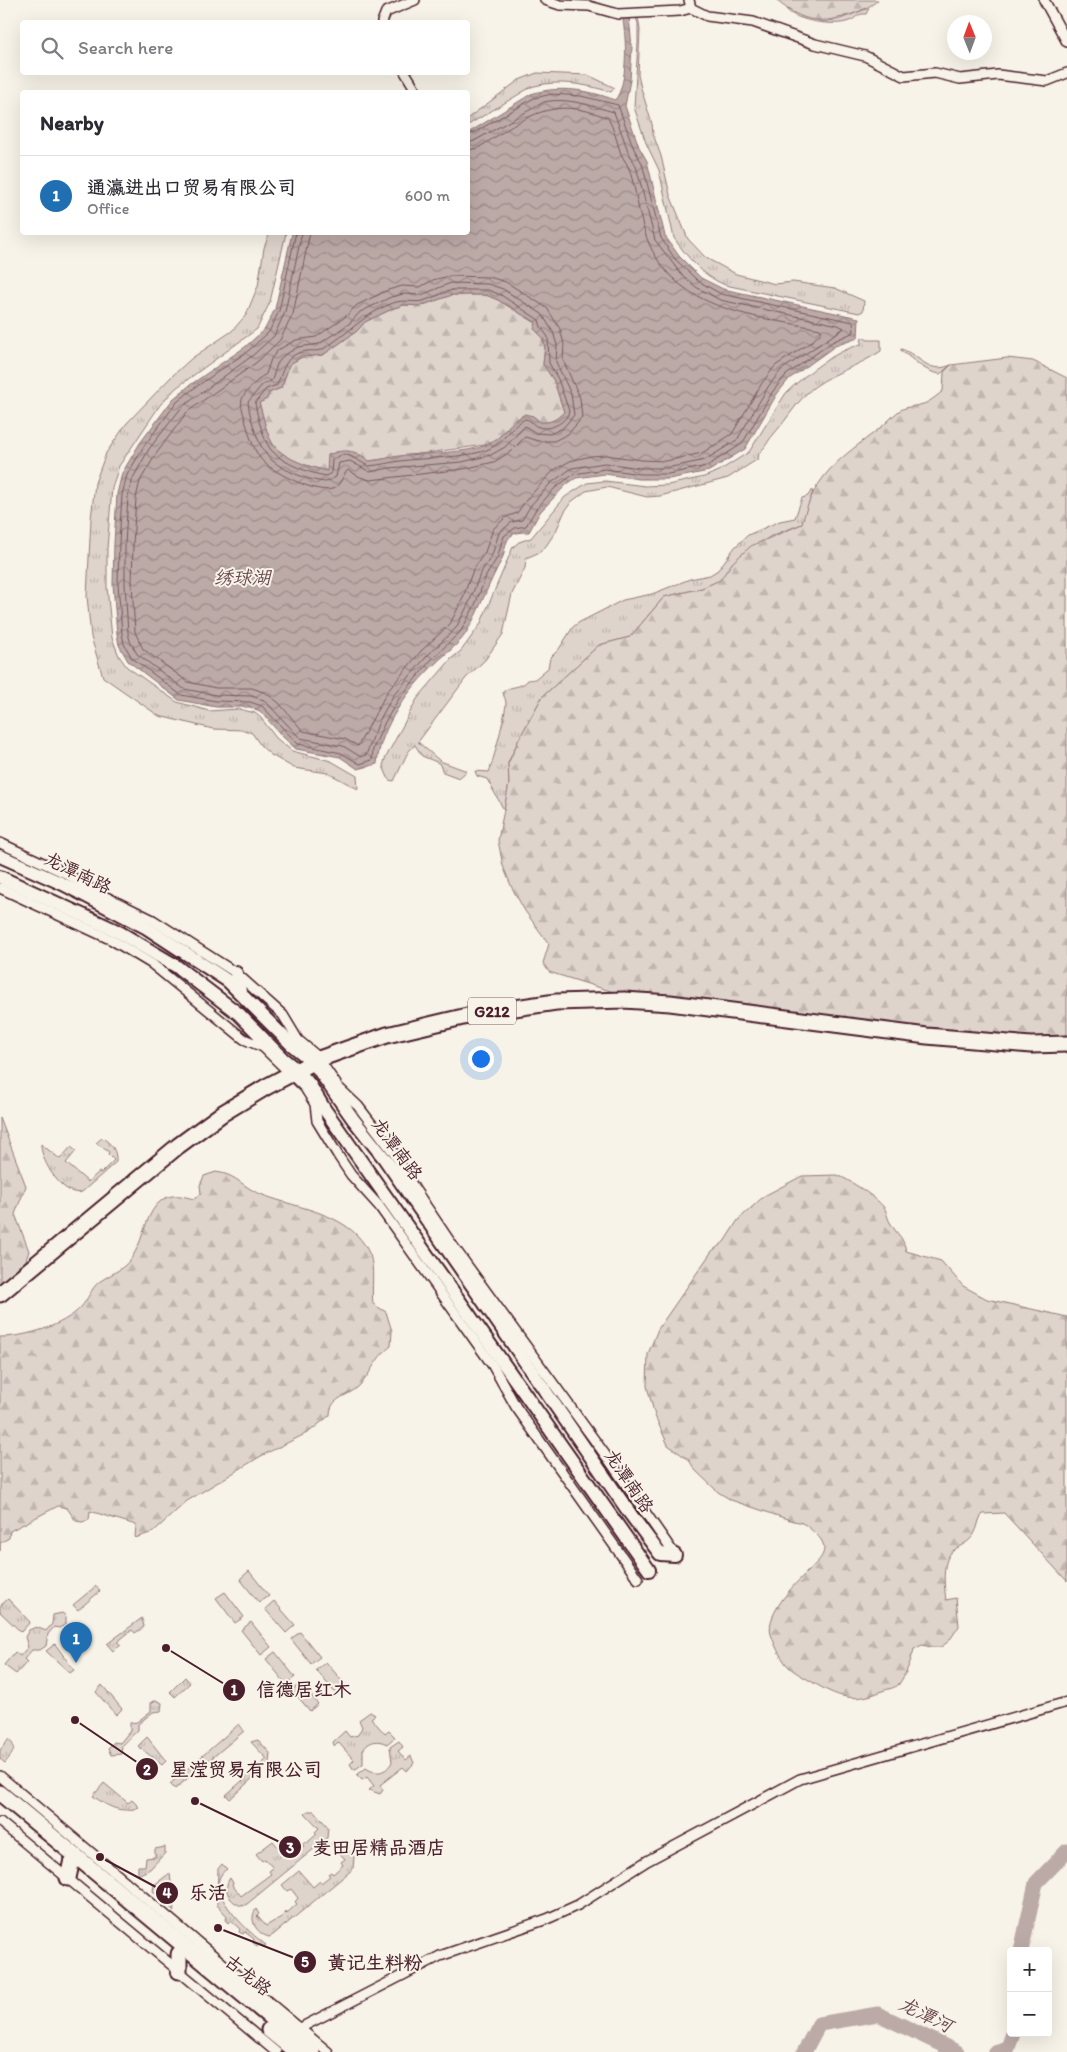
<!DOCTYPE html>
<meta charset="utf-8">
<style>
:root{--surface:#fff;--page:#f2f2f3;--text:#2b2b33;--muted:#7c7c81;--line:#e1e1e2;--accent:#1f6fb2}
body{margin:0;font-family:Itim,"LXGW WenKai TC",sans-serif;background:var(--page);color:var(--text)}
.controls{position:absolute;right:15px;bottom:15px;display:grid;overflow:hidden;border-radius:5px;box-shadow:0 5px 20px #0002}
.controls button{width:45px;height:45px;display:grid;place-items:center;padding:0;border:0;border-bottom:1px solid var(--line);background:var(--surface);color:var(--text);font:25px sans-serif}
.compass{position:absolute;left:947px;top:15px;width:45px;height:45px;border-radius:50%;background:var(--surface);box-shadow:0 5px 20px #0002;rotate:359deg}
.you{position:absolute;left:480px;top:1058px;width:18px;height:18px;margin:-12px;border:4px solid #fff;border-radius:50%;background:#1a73e8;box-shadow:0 0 0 8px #1a73e833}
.badge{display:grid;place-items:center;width:32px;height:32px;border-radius:50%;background:var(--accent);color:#fff;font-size:16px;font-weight:700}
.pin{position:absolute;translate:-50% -41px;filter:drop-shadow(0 1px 2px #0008)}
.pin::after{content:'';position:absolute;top:26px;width:18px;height:15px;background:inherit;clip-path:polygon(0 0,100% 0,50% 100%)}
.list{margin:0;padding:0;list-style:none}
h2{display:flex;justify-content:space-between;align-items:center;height:65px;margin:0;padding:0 20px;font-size:21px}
h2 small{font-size:16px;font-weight:400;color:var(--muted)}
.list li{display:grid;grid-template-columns:32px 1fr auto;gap:15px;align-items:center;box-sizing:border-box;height:80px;padding:0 20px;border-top:1px solid var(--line)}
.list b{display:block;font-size:19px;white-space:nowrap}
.list p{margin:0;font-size:16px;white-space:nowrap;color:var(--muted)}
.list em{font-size:16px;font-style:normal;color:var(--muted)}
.icon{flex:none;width:28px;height:28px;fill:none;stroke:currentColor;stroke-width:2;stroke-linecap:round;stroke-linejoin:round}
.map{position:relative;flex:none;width:1067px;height:2052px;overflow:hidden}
.search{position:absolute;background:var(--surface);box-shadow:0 5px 20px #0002;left:20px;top:20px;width:450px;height:55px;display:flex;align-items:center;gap:12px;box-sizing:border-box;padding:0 18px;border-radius:5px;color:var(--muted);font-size:19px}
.panel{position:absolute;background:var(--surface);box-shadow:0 5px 20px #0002;left:20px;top:90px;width:450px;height:145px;border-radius:5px}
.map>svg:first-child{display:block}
.grass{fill:url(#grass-tufts);stroke:#947a7c}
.forest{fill:url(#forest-firs);stroke:#947a7c}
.pitch{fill:#ded4cc;stroke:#947a7c}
.water{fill:url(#water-waves);stroke:#8e7275;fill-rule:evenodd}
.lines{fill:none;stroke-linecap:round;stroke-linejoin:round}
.shore{stroke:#78575d;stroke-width:1}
.river{stroke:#bcaaa7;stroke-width:15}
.minor-casing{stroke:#4a1f2b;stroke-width:12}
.secondary-casing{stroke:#4a1f2b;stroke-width:16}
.primary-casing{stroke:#4a1f2b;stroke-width:19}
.trunk-casing{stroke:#4a1f2b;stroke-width:19}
.minor{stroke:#f7f3e8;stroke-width:9}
.secondary{stroke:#f7f3e8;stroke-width:12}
.primary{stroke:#f7f3e8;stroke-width:15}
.trunk{stroke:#f7f3e8;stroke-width:15}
.labels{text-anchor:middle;stroke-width:4;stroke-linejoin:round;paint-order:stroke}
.shield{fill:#f7f3e8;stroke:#7e5f64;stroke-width:1}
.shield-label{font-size:16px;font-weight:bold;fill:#4a1f2b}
.street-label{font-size:18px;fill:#4a1f2b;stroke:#f7f3e8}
.water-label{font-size:19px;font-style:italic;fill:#6c4950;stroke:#f7f3e8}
.leader{fill:none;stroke:#4a1f2b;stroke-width:2}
.callout-dot{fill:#4a1f2b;stroke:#f7f3e8;stroke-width:2}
.mark-label{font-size:15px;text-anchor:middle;font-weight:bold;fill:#fff}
.callout-label{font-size:19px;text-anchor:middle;font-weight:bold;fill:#4a1f2b;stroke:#f7f3e8;stroke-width:4;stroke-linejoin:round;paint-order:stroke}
</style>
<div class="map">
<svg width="1067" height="2052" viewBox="0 0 1067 2052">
<defs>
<pattern id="grass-tufts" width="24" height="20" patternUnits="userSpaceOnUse" patternTransform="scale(1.25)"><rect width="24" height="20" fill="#ded4cc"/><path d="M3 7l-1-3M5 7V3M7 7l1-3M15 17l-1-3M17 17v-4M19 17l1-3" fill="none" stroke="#c0b6af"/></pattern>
<pattern id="forest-firs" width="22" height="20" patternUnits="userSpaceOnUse" patternTransform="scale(1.25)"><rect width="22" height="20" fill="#ded4cc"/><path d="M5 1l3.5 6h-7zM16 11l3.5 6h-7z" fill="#c0b6af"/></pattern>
<pattern id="water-waves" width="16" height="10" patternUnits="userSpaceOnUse" patternTransform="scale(1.25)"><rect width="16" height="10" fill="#bcaaa7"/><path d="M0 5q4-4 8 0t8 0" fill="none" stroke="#9b8a88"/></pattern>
</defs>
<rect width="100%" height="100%" fill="#f7f3e8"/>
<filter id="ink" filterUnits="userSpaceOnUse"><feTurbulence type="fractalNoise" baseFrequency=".02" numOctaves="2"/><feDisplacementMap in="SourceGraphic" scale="10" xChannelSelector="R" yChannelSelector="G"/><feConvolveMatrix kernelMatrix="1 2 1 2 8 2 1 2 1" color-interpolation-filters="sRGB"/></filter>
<g filter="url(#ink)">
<g class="grass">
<path d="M869,8L866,14C857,13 856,19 849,21C835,27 795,21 786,9L823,22L840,19Z"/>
<path d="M635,16H638L640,30L638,75L641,88L652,124L653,134L661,156L670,195L688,239L706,258L736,274L775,284L793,282L835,288L864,301L863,311L859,313L725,285C703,276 687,257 674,238L659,170L646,143L634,107L638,43V23Z"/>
<path d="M537,73L588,75L615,88L611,92C584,84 558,79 531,87L468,125V118L519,80Z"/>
<polygon points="270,232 286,233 270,302 257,329 176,388 160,405 119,466 112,488 107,549 107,587 112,638 119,656 127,667 177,702 209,711 239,709 255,713 261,718 276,738 292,751 331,761 357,776 358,789 328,773 294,768 271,755 261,746 252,733 244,730 213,729 159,716 103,677 91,637 87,596 91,519 95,483 106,453 127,423 171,377 192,358 232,331 246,315 258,286 264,248"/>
<path d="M862,337L868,340H881V351C858,367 827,374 807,393C794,406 785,422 773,435C767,442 766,447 759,453L758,459L728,478L660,496L647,497L607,487L586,491L571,502L564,513L556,531L546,546L540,552L526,558L525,568L512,594L503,634L485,660L466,678L418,742L440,761L467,771L459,778L443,772L439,763L422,756L415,745L408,752L394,781L389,780L383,766L385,759L417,699L452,658L461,651L480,625L513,547L519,542L531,538L565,497L587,483L605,481L645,486L668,485L704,477L719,471L749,452L786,393C808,372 832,353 861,344Z"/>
<path d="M901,349C920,355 928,375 951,365L940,374C924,372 914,359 901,351Z"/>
<path d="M811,491H813L802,524L771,536L733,562L721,580L702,588L664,597L630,637L599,645L542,697L519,739L508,763L509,784L504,810L487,779L477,776L475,771L489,772C493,762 506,712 506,703C506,699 503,696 503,692C510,685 521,689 528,680L535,679L548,668L550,658L559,649L573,627L578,623L623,600L652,594L690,579L710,575L718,570L735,547L748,535L780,521L795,518L802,498L808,496Z"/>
<path d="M102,1138C111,1143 117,1150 116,1162L82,1192C63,1198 40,1160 41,1144L60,1159L71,1147L76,1151L66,1163L88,1182L99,1172L101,1173L114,1160L108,1154L109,1152L96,1143Z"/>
<polygon points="96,1586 100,1591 78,1610 73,1605"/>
<polygon points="8,1599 30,1622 21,1632 0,1612 0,1606"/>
<polygon points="62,1613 66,1616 66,1624 59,1628 54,1627 48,1634 46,1646 40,1650 32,1650 24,1659 27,1662 16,1674 4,1665 15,1652 20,1656 28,1647 25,1637 29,1630 36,1627 46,1631 52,1624 53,1615"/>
<polygon points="142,1618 144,1627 135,1633 132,1630 117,1642 121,1645 113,1651 107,1644"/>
<polygon points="55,1644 74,1670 70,1673 46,1651"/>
<polygon points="185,1677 190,1683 175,1697 170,1692"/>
<polygon points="102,1685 122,1709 116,1715 96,1692"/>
<polygon points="156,1700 162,1703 161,1711 153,1712 138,1724 138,1730 122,1745 121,1754 111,1755 108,1748 114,1742 120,1743 130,1731 130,1723 137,1722 151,1711 151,1703"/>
<path d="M370,1712L375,1715L371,1718L385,1734L389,1731L395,1737L387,1744C377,1739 369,1741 363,1750V1764L354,1770L350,1764L354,1760L338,1742L334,1746L333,1742L345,1731L350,1737L358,1735L362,1727L359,1720Z"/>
<polygon points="239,1724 244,1731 175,1789 170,1784"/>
<polygon points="147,1737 166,1761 162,1765 138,1746"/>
<path d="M9,1739C18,1749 12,1754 5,1763L0,1759V1750Z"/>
<polygon points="258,1740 270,1753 269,1763 230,1799 226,1795 267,1759 251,1742"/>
<path d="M399,1741L403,1747L398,1751L406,1760L411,1756L414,1763L407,1771L403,1767L380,1785L383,1790L380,1794L369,1790L374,1786L367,1777L362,1780L357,1775L366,1768C376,1775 386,1773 392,1762L390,1747Z"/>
<path d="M104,1783L128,1803L132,1800L139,1807C122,1815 107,1806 93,1796Z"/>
<path d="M308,1811H314L328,1827L327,1838L247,1904L243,1906C230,1904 222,1889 230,1878L233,1883L232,1885L241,1896L271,1874L269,1871L273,1868L265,1859L262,1861L256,1854L273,1841L286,1857L304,1846L302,1844L305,1841L307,1843L317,1834L315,1832L319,1828L305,1813Z"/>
<path d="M333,1842H340L354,1857L353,1869L273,1935L269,1937C257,1934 248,1920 256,1909L259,1914L257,1916L266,1926L283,1916L285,1911L287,1913L297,1904L295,1902L298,1898L291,1889L287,1891L282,1885L299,1871L313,1887L320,1881L321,1883L330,1876L328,1874L331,1872L333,1874L343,1865L341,1862L345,1859L331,1844Z"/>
<polygon points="165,1847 165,1853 150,1869 138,1875 138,1866 145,1866 146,1858 155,1857 155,1849"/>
<path d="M222,1864L227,1869C198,1888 251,1934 266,1945L264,1947L259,1944L257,1946L253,1943L254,1939L245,1932L243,1934L239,1932L240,1929L231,1921L229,1923L226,1920L227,1916L217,1905L218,1869Z"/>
<polygon points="170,1873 174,1911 153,1891 154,1885"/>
</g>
<g class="forest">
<path d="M776,0H878C870,7 864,9 855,13C822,25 803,23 776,0Z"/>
<path d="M452,295H486L498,300L536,323L545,346L543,364L554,381L564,412C556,420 551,423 540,422L533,416L514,420L498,438L485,445L369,461C354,450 353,451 335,452L327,471C311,467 288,461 276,448C266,438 264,417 259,403L267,399L269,393L281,388L290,364L302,357L323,355L357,331L365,322L394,308L404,305L420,306Z"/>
<path d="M1007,358L1033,361L1067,378V1039H1017L617,993L549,972L543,963L549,944L525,911L512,888L503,866L498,840L509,784L508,764L519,739L542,697L599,645L630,637L664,597L702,588L720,580L733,562L751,546L802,524C814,474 841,458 879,429C886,424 892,416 899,411C908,405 919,407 928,402C933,399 939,394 943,391L944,372L951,365Z"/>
<polygon points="0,1118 26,1186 15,1214 29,1251 23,1269 0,1285"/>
<path d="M216,1172C239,1175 242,1188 263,1195C299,1209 353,1213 370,1255C375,1269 371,1289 373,1304L386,1312L392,1331L391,1346C373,1360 372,1373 359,1386C348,1397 330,1397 330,1415L309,1432L261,1456L187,1501L153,1532L135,1538L136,1525L90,1511L89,1520L82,1522L76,1521L67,1508L58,1506L10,1531L9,1538L0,1543V1551V1337C25,1337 64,1326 81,1307C88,1300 91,1288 99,1282C112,1273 126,1269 134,1254C144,1238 146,1211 162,1200C173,1193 182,1196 194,1199L201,1194L200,1185L204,1176Z"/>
<path d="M837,1175C848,1179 879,1199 885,1209C887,1214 888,1220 891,1224C898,1236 903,1236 906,1251L941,1261L963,1286L987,1299L1067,1317V1581L1004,1513L983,1514C977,1521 979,1525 975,1532C972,1541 961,1545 954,1550C941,1559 944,1586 946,1600L956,1598L959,1626L949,1641L941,1647H931L922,1645L914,1649C911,1661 906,1674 899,1684C896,1688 887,1689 882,1691C851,1705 834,1695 807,1679C800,1675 791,1670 786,1664C780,1656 775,1646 772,1637C763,1618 790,1589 803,1576C815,1563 836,1552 815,1533C807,1526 804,1522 793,1521L731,1500L718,1492L695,1470L689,1460L668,1445L655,1416L647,1386L648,1354L658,1329L712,1251L724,1242L738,1220L764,1196L802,1176Z"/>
</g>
<g class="pitch">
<polygon points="249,1571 269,1596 259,1603 240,1579"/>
<polygon points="225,1592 244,1617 235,1623 216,1598"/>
<polygon points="274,1601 295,1625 286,1633 265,1609"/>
<polygon points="251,1622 271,1647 261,1655 241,1630"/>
<polygon points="300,1632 320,1657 311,1664 291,1639"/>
<polygon points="275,1652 295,1677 286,1684 266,1659"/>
<polygon points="326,1662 347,1687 337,1695 316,1670"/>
<polygon points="301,1683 318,1704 310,1711 292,1690"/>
</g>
<path class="water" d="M622,16L629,17L632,47L630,80L625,106L639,147L647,161L665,236L679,256L701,278L723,289L859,318L858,338L835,346L789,379L777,394L745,449L709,471L669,479H639L605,474L576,478L567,484L540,512L529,532C521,532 513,532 508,539C504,546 505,555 501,561C488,584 480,610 466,633C458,646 446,653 436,663C409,688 380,727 377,764L358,769L340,757L296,749L282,736L260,711L250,707H216L179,700L128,661L119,645L117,634L113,584L114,543L117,494L122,473L140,443L173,399L190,385L245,347L265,329L275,309L292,233L468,232V133L531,94C559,85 589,90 615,100C628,85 627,36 622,16ZM452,295H486L498,300L536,323L534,329L543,338L545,346L543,364L554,381L564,412C556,420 551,423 540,422L533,416L525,414C510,421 503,438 487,445C466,453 430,453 407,455C394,456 382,460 369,461C354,450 345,448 328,455L327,471C310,467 288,460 276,448C266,437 264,417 259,403L267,399L269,393L281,388L290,364L302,357L323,355L357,331L365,322L394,308L404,305L420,306Z"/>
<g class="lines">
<g class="shore">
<polyline points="296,232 279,311 269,332 248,351 193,389 177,402 144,446 127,475 122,495 119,543 118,584 122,633 124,644 132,658 181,695 216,701 250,702 262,706 298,744 341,753 360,764 372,760 373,749 385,722 398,700 431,660 461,631 475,605 486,576 497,558 504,536 515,528 526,526 536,509 555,488 574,474 605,469 640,474 668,474 707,466 742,444 773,391 786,375 832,342 854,332 853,322 721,294 698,281 675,259 661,238 642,163 634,149 618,105 581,96 552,94 534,98 468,136"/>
<path d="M302,232L285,312L274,336L252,356L182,407L149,449L133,478L128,496L125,544V584L128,633L130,641L137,654L184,689L216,695L251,696L264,700L300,738L343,746L361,757L366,755L380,719L393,696L427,656L456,628L469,603L480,574L492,555L499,533L512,522L522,520L531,505L551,483L572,468L605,463L640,468H667L705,460L737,440L768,387L781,370L844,328L838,325L720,300L696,287L681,274L655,240L636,166L628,151L614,112C591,106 568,97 544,102L474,141L468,143"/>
<path d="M310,232L293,314L280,340L257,362L187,412L156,454L140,481L136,498L133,544L132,584L135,632L143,649L188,682L216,688H252L266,693L279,703L303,731L345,739L358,746L387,692L421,651L450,624L462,600L473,570L485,552L493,529L506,517L517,513L527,499L554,470L570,461L591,456L606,455L641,460L666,461L702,453L732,434L762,383L775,366L811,342L822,332L820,329C751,315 669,311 644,230C638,211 636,190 630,171C628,165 624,160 621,154C617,142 614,129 608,118C550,94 526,118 478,148L468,150"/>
<path d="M450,276L489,277L506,282L547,308L560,329L564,344L563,360L580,398L582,418L568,434L554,441H538L525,437L510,452L494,462L463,469L370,480L360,477L348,470C342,475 342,485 332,489C316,494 269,471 260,458C253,448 249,434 246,423C241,403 237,401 252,386C257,381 260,377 266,374L271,359L278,350L296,340L316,337L345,317L357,305L388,290L402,286L420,287L433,280Z"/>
<path d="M451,283L488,284L503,289L542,314L553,332L557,345L556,362L571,394L574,415L563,428L550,434L536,433L525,426L505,447L491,455L462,462L389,468L370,472L350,461L339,463L336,477L326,482C309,481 277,469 266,454C258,444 249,415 248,402L262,385L272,380L277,364L283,356L298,347L319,344L350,323L360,312L391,297L403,294L421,295Z"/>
<path d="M452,290H488L501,295L539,320L541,327L548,337L549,363L558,379L569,411C567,422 550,431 539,427C533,426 532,420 525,419C511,426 504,442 489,449C472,457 429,458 408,460C395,461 382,465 369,466C355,461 349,448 332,460L331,473L326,476C309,473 284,464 272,451C264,443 257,415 255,403L266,389L277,385C284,369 285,353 308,351C313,350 318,352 323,349C348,334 365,313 393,303C403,299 413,303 423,301C432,298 443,293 452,290Z"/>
</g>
<g class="river">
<polyline points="1021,1951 1036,1883 1067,1851"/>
<polyline points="804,2052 819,2024 878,2014 957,2052"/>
<polyline points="995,2052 1008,2048 1013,2033"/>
</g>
<g class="minor-casing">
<g id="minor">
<polyline points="545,0 560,5 589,6 618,14 680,11 691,8"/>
<polyline points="689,0 691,8 707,16 753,22 815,44 865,56 904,76 935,73 960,79 998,75 1047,81 1067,73"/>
<polyline points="1044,0 1067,42"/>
<polyline points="382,22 386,12 415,0"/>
<polyline points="405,72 417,92"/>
<polyline points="0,843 67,874 98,893 153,920 236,973 283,1015 298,1040 317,1056 338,1087 358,1106 394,1153 414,1188 453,1246 609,1460 675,1555"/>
<polyline points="0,888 112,940 152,964 244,1039 263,1047 305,1088 315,1104 317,1121 339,1157 351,1175 379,1206 493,1366 516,1407 638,1579"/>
<polyline points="0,1776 328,2052"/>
<polyline points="0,1822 276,2052"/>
<polyline points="292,2035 304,2026 440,1956 547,1919 578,1905 647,1861 800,1779 1067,1702"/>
</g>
</g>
<g class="secondary-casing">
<g id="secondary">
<polyline points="0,856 63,884 147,928 228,981 291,1044 313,1062 353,1119 384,1158 631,1515 660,1554 675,1555"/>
<polyline points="0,877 117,931 176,966 239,1014 283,1059 298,1071 310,1085 325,1110 649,1570"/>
<polyline points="236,973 240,991"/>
</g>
</g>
<g class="primary-casing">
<g id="primary">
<polyline points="0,1793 312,2052"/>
<polyline points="68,1878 71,1864"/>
<polyline points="179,1971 179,1954"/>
<polyline points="269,2030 296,2052"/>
</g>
</g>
<g class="trunk-casing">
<polyline id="trunk" points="0,1294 178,1146 223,1113 266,1087 319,1059 347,1049 387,1035 480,1013 556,1002 624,1000 670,1003 927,1036 1031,1045 1067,1044"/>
</g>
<use href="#minor" class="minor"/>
<use href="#secondary" class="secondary"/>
<use href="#primary" class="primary"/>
<use href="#trunk" class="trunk"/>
</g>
</g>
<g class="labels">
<rect class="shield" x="468" y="997.5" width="48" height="27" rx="4"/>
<g class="shield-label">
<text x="492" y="1017">G212</text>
</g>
<g class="street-label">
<text transform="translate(78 873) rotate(26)" y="6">龙潭南路</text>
<text transform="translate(397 1149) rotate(54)" y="6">龙潭南路</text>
<text transform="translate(629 1481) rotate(56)" y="6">龙潭南路</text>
<text transform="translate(248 1975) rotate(39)" y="6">古龙路</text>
</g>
<g class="water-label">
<text x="242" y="584">绣球湖</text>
<text transform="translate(926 2014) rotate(26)" y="7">龙潭河</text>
</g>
</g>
<path class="leader" d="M166 1648L234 1690M75 1720L147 1769M195 1801L290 1847M100 1857L167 1893M218 1928L305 1962"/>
<g class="callout-dot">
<circle cx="166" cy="1648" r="5"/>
<circle cx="75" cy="1720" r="5"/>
<circle cx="195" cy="1801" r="5"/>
<circle cx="100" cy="1857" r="5"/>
<circle cx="218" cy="1928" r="5"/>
<circle cx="234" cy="1690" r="12"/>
<circle cx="147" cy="1769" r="12"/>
<circle cx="290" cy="1847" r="12"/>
<circle cx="167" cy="1893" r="12"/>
<circle cx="305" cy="1962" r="12"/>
</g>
<g class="mark-label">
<text x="234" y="1695">1</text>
<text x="147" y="1775">2</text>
<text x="290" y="1853">3</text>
<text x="167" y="1898">4</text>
<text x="305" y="1967">5</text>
</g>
<g class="callout-label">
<text x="304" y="1696">信德居红木</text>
<text x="246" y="1776">星滢贸易有限公司</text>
<text x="379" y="1854">麦田居精品酒店</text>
<text x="208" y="1899">乐活</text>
<text x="375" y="1969">黄记生料粉</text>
</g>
</svg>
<div class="controls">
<button>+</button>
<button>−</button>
</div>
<svg class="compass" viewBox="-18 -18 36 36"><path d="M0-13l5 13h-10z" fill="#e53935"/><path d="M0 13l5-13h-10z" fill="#7c7c81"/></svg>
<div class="you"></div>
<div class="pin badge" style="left:76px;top:1663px">1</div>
<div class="search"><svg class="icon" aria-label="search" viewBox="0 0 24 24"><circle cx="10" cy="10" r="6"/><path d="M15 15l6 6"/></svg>Search here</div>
<section class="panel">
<h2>Nearby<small></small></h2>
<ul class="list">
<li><span class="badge">1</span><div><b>通瀛进出口贸易有限公司</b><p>Office</p></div><em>600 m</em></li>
</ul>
</section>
</div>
